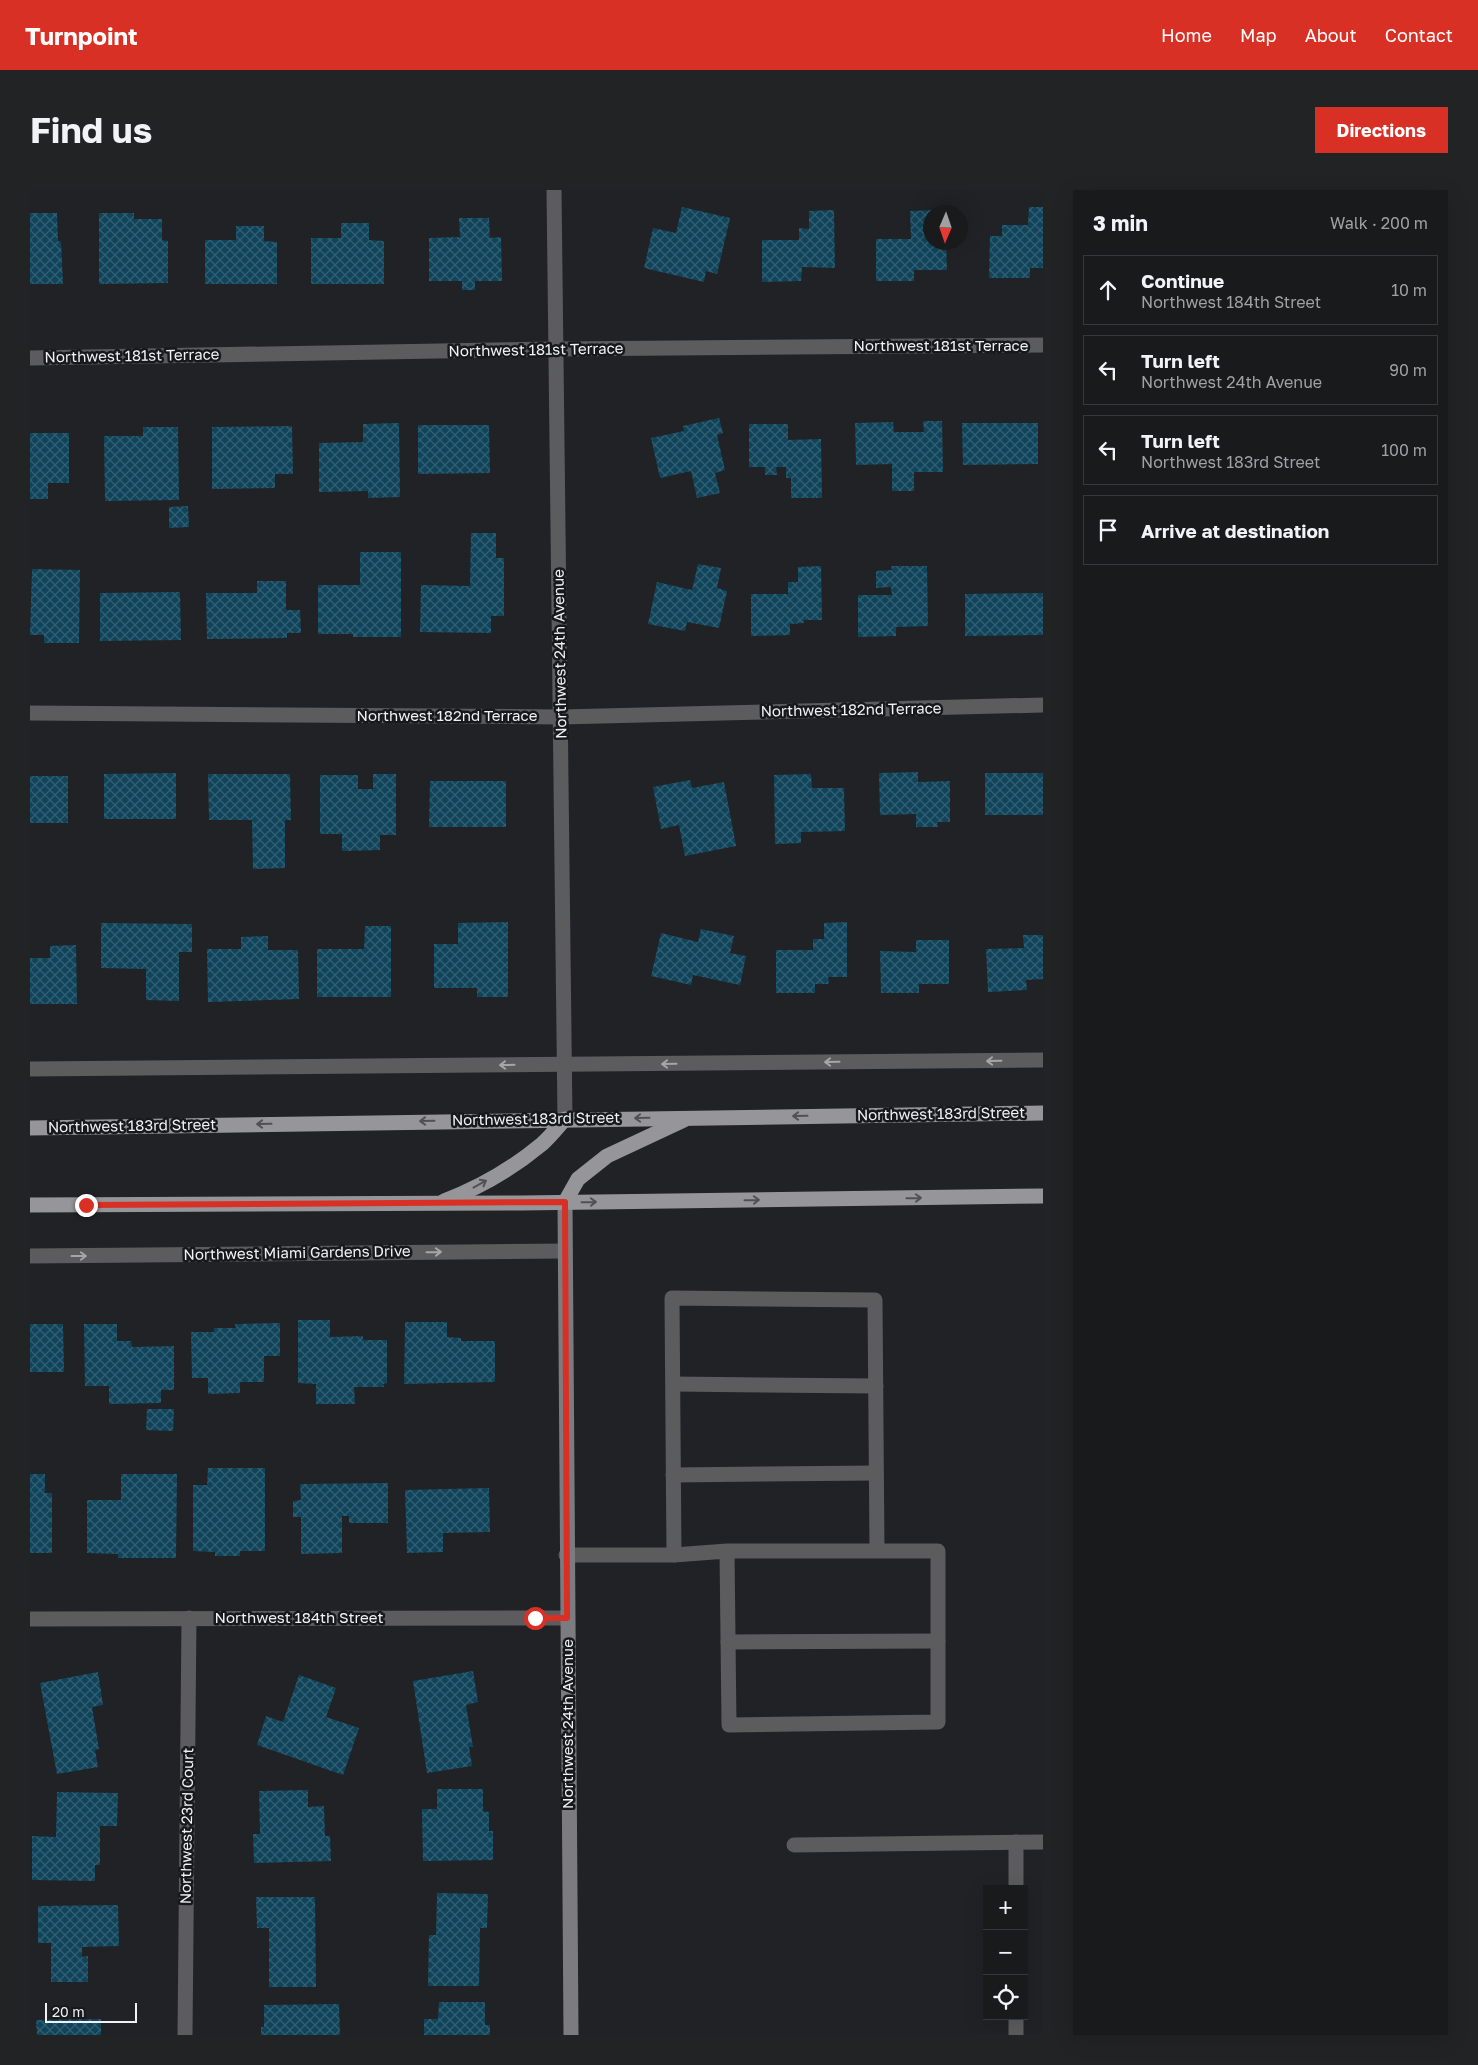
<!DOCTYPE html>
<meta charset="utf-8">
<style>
:root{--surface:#181a1c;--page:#212325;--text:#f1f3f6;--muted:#9fa1a3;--line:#36383b;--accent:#d93025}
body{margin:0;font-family:"Golos Text",sans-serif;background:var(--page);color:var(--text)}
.controls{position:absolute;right:15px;bottom:15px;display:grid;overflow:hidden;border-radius:0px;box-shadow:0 5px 20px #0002}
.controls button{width:45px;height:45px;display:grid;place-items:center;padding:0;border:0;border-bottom:1px solid var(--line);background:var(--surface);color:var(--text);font:25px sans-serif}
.compass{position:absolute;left:893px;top:15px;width:45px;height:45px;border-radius:50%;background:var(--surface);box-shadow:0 5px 20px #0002;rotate:182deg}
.scale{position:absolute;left:15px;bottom:12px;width:92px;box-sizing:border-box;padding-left:5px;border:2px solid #f0f1f4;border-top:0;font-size:14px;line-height:18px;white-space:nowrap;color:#f0f1f4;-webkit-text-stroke:4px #16181c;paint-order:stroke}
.stop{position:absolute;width:15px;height:15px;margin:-11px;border:4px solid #d93025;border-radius:50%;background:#fff}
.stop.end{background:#d93025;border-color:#fff;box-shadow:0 1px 5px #0008}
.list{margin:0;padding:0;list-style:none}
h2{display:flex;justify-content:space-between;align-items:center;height:65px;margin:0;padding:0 20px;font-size:21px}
h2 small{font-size:16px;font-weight:400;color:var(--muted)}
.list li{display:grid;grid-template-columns:32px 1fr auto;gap:15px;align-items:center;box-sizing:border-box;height:70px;margin:0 10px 10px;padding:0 10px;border:1px solid var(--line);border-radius:0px}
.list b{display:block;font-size:19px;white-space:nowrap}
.list p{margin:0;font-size:16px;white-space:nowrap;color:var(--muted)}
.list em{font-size:16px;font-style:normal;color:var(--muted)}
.icon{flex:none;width:28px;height:28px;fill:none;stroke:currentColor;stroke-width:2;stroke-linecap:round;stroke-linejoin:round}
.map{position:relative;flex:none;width:1013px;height:1845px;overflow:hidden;border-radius:0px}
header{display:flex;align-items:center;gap:30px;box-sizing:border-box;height:70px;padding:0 25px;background:var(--accent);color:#fff}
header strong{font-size:24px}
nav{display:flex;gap:28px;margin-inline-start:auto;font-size:18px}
.intro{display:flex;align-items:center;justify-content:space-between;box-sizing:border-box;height:120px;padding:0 30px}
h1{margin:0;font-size:35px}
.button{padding:12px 22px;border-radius:0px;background:var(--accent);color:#fff;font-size:18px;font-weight:700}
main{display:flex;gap:30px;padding:0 30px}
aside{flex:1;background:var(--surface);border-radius:0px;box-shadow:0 5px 20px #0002}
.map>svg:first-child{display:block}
.building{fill:url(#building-cross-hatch)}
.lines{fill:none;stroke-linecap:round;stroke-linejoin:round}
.lane{stroke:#5c5b5e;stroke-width:15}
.street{stroke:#5c5b5e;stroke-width:15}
.secondary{stroke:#7c7c80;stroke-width:15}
.primary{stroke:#96959a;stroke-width:15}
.oneway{stroke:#a6a6a9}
.oneway2{stroke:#505055}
.route{stroke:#d93025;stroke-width:6}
.labels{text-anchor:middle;stroke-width:5;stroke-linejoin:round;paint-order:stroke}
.street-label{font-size:15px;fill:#f0f1f4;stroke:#16181c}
</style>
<header>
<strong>Turnpoint</strong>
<nav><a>Home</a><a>Map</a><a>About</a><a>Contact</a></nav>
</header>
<div class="intro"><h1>Find us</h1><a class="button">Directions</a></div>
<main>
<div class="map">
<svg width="1013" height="1845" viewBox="0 0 1013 1845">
<defs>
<pattern id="building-cross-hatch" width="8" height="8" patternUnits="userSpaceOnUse" patternTransform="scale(1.25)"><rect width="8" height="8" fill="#10445b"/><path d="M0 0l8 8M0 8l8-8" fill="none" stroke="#335f73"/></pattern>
</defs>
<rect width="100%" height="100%" fill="#202226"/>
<g class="building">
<polygon points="652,17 700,28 687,84 676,81 674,92 614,78 623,38 646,43"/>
<polygon points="999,17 1013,17 1013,78 1000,78 1000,88 959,88 960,46 972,46 972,35 998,35"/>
<polygon points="804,20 805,78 772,77 771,91 732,92 732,50 769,50 769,38 779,39 779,21"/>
<polygon points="905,20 905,22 901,22 901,52 916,52 917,80 884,80 884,91 846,91 846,49 881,49 880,21"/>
<polygon points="0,23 27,23 28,51 31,52 33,94 0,94"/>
<polygon points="69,23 104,23 104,29 132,29 132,50 138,51 138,93 69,94"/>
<polygon points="429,28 459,28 460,48 471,47 472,91 445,91 445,100 432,100 432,91 399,91 399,48 430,47"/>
<polygon points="311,33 339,33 339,50 354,51 354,94 281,94 281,48 311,48"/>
<polygon points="206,36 234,36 234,51 247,52 247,94 175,94 175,50 206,50"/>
<polygon points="689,228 693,243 687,245 695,280 685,283 690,303 667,308 661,281 630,288 621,248 654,241 653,236"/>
<polygon points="893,231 912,231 913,282 884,282 884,301 862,301 862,274 826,275 825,233 863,232 864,242 894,242"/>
<polygon points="369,233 370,307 338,308 338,301 289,302 289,253 333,252 333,234"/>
<polygon points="932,233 1008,233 1008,274 933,275"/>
<polygon points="719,234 758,234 758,250 791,249 792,308 761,308 761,288 756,288 756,277 746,277 747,285 735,285 735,277 719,277"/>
<polygon points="388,235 459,235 460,283 388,284"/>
<polygon points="262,236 263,284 245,284 245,298 182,299 182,237"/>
<polygon points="113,237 148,237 149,310 75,311 74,246 113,246"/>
<polygon points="0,243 39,243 39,293 18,293 18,309 0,309"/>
<polygon points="158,316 159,337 139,338 139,317"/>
<polygon points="441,343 466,343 466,368 474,368 474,426 461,426 461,443 390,442 391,395 440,396"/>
<polygon points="330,362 371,362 371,447 323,447 323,444 288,444 288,395 330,395"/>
<polygon points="668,374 691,378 687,398 697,401 689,438 657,432 655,441 618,434 627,392 662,400"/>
<polygon points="791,376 792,430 774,430 774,433 760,434 760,445 721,446 721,404 758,404 758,392 768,392 768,377"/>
<polygon points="861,376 897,376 898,436 866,437 866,446 828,447 828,405 862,405 861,397 846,398 846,381 862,380"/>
<polygon points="2,379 50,380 49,453 14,453 14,445 0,445"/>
<polygon points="227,391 256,391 256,420 270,420 271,443 257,443 257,448 177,449 176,403 227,403"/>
<polygon points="150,402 151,450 70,451 70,403"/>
<polygon points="1013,403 1013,445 935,446 935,404"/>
<polygon points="888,582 888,592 920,591 920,632 907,632 908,637 886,637 886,624 850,625 849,583"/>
<polygon points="146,583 146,629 74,629 74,584"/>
<rect x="955" y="583" width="58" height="42"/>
<polygon points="178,584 260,584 261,630 255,630 255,678 223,679 222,630 179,630"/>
<polygon points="343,584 366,584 366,645 350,645 350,660 312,661 312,644 290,644 290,585 328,585 328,599 343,599"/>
<polygon points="781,584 782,598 814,598 815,641 771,642 771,653 745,654 744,585"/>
<rect x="0" y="586" width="38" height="47"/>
<polygon points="660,590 662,598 694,592 706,656 655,666 649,635 631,639 623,597"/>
<polygon points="400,591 476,591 476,637 399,637"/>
<polygon points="478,732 478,807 447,807 447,798 404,798 404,754 428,754 428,733"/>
<polygon points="817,732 817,787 798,787 799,794 785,794 785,803 746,803 746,760 783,760 783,749 794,749 794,733"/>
<polygon points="71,733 162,734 162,762 149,762 149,811 116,810 116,779 71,778"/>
<polygon points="335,736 361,736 361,807 287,807 287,759 334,759"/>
<polygon points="671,739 704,746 700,763 716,766 710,795 663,785 661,795 621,786 631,743 668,752"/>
<polygon points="993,745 1013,745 1013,789 996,790 997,800 958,802 956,759 994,758"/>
<polygon points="238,746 238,760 268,760 269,809 178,812 177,759 211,759 211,747"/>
<polygon points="886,750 919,750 919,794 889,794 889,803 851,803 850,761 886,762"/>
<polygon points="46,755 47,814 0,814 0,768 20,768 20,756"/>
<polygon points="268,1130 300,1130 300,1147 333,1146 333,1150 357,1150 357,1193 353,1194 354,1197 324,1197 325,1214 286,1214 286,1194 268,1193"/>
<polygon points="375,1132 417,1132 417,1147 431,1148 431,1151 465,1151 465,1192 374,1194"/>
<polygon points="250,1133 250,1166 234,1166 234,1192 210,1192 210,1203 178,1204 178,1188 162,1188 161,1142 184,1142 184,1138 206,1138 205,1134"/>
<polygon points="0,1134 33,1134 34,1182 0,1182"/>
<polygon points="54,1134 87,1134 87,1151 101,1151 102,1157 144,1156 144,1200 131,1200 131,1213 79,1214 79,1196 55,1196"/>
<polygon points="117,1219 144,1219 143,1241 116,1240"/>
<polygon points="178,1278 235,1278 235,1361 210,1361 210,1366 185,1366 185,1362 163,1361 163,1295 177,1295"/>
<polygon points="0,1284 15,1284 15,1303 22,1303 22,1363 0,1363"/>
<polygon points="91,1284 147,1284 146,1368 88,1368 88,1364 57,1363 57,1310 91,1310"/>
<polygon points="358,1293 358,1333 319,1333 319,1326 312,1326 312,1363 271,1364 271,1327 263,1327 263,1311 271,1310 270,1294"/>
<polygon points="459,1298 460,1342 413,1343 413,1362 377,1363 375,1300"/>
<polygon points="443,1481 448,1512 436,1515 443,1557 439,1557 442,1576 397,1583 383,1491"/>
<polygon points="68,1482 73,1515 62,1517 69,1559 65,1560 68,1577 27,1584 10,1493"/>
<polygon points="269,1485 306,1498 296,1527 329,1538 313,1585 227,1555 236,1526 253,1532"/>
<polygon points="407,1599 453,1599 453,1621 459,1622 459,1641 463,1641 463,1670 393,1671 392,1619 407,1619"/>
<polygon points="278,1600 278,1617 294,1616 295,1646 300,1646 301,1671 224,1673 223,1644 230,1644 229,1601"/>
<polygon points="27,1602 88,1603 87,1636 70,1636 70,1675 65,1675 65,1691 2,1690 2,1646 26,1647"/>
<polygon points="407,1703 458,1704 457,1738 450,1738 449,1796 398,1796 399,1745 406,1745"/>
<polygon points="226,1707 285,1707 286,1797 239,1797 239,1738 227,1738"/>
<polygon points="88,1715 89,1756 52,1757 52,1767 58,1766 58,1792 21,1792 21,1753 8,1753 8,1716"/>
<polygon points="409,1812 455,1812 455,1835 460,1835 460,1845 394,1845 394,1829 408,1829"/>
<polygon points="309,1814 310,1845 231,1845 231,1837 234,1837 234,1815"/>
<polygon points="71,1829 71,1845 7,1845 6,1830"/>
</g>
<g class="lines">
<g class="lane">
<polyline points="643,1194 846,1196"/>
<polyline points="643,1285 846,1283"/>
<polyline points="536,1365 644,1365 697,1361 908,1361 908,1532 699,1535 697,1361"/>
<polyline points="644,1365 642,1108 845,1110 847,1360"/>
<polyline points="698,1452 908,1451"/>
<polyline points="986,1652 986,1699"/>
<polyline points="764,1655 1013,1652"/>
<polyline points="986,1826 986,1845"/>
</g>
<g class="street">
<polyline points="524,0 535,929"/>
<polyline points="0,168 525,159 1013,155"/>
<polyline points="0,523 531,527 1013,515"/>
<polyline points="0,879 1013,870"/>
<polyline points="0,1066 535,1061"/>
<polyline points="0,1429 537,1428"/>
<polyline points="155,1845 159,1428"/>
</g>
<polyline class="secondary" points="535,1012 541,1845"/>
<g class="primary">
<polyline points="0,938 1013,923"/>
<path d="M414,1011C449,998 483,978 512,954C520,947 528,937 535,929"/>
<polyline points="535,1012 548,989 577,966 654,930"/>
<polyline points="0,1015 491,1013 1013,1006"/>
</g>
</g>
<defs><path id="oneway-shaft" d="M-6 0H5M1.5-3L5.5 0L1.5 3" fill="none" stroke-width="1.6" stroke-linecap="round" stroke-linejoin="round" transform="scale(1.25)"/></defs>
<g class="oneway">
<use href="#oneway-shaft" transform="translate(964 871) rotate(179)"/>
<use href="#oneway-shaft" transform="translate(802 872) rotate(179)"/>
<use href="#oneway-shaft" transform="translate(639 874) rotate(179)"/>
<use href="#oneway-shaft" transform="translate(477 875) rotate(179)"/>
<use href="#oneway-shaft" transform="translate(404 1062) rotate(-1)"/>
<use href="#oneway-shaft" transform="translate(49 1066)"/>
</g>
<g class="oneway2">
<use href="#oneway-shaft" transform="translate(770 926) rotate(179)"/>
<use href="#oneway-shaft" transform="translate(612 928) rotate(179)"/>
<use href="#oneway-shaft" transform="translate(397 931) rotate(179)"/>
<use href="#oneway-shaft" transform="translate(234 934) rotate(179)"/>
<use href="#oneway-shaft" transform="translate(450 994) rotate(-29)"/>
<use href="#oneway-shaft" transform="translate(884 1008) rotate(-1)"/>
<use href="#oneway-shaft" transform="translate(722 1010) rotate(-1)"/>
<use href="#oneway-shaft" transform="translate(559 1012) rotate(-1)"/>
</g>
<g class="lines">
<polyline class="route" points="56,1015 535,1012 537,1428 505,1428"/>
</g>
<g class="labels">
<g class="street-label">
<text x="911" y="161">Northwest 181st Terrace</text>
<text transform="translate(506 160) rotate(-1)" y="5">Northwest 181st Terrace</text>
<text transform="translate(102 166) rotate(-1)" y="5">Northwest 181st Terrace</text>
<text transform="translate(530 464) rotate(-91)" y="5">Northwest 24th Avenue</text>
<text transform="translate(821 520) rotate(-1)" y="5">Northwest 182nd Terrace</text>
<text x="417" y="531">Northwest 182nd Terrace</text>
<text transform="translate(911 924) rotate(-1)" y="5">Northwest 183rd Street</text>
<text transform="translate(506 929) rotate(-1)" y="5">Northwest 183rd Street</text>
<text transform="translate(102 936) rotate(-1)" y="5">Northwest 183rd Street</text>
<text transform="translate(267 1063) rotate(-1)" y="5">Northwest Miami Gardens Drive</text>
<text x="269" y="1433">Northwest 184th Street</text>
<text transform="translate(538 1534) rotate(-90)" y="5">Northwest 24th Avenue</text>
<text transform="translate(157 1636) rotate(-89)" y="5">Northwest 23rd Court</text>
</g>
</g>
</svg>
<div class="controls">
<button>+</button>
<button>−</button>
<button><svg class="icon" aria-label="locate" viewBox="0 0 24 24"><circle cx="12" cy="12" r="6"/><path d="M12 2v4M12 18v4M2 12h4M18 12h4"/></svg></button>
</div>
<svg class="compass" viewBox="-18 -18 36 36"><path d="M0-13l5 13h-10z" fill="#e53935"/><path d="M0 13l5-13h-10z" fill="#9fa1a3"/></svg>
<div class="scale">20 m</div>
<div class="stop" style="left:505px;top:1428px"></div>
<div class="stop end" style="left:56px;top:1015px"></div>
</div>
<aside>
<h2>3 min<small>Walk · 200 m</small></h2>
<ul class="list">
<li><svg class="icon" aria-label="ahead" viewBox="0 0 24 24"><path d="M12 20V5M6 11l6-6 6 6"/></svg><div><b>Continue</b><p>Northwest 184th Street</p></div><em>10 m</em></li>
<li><svg class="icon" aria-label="left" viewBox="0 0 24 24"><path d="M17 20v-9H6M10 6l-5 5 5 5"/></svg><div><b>Turn left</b><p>Northwest 24th Avenue</p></div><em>90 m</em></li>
<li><svg class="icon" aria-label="left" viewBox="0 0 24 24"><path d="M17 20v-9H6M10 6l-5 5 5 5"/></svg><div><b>Turn left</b><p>Northwest 183rd Street</p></div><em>100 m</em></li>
<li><svg class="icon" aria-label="arrive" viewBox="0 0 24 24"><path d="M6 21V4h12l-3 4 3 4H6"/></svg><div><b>Arrive at destination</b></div></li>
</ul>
</aside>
</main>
